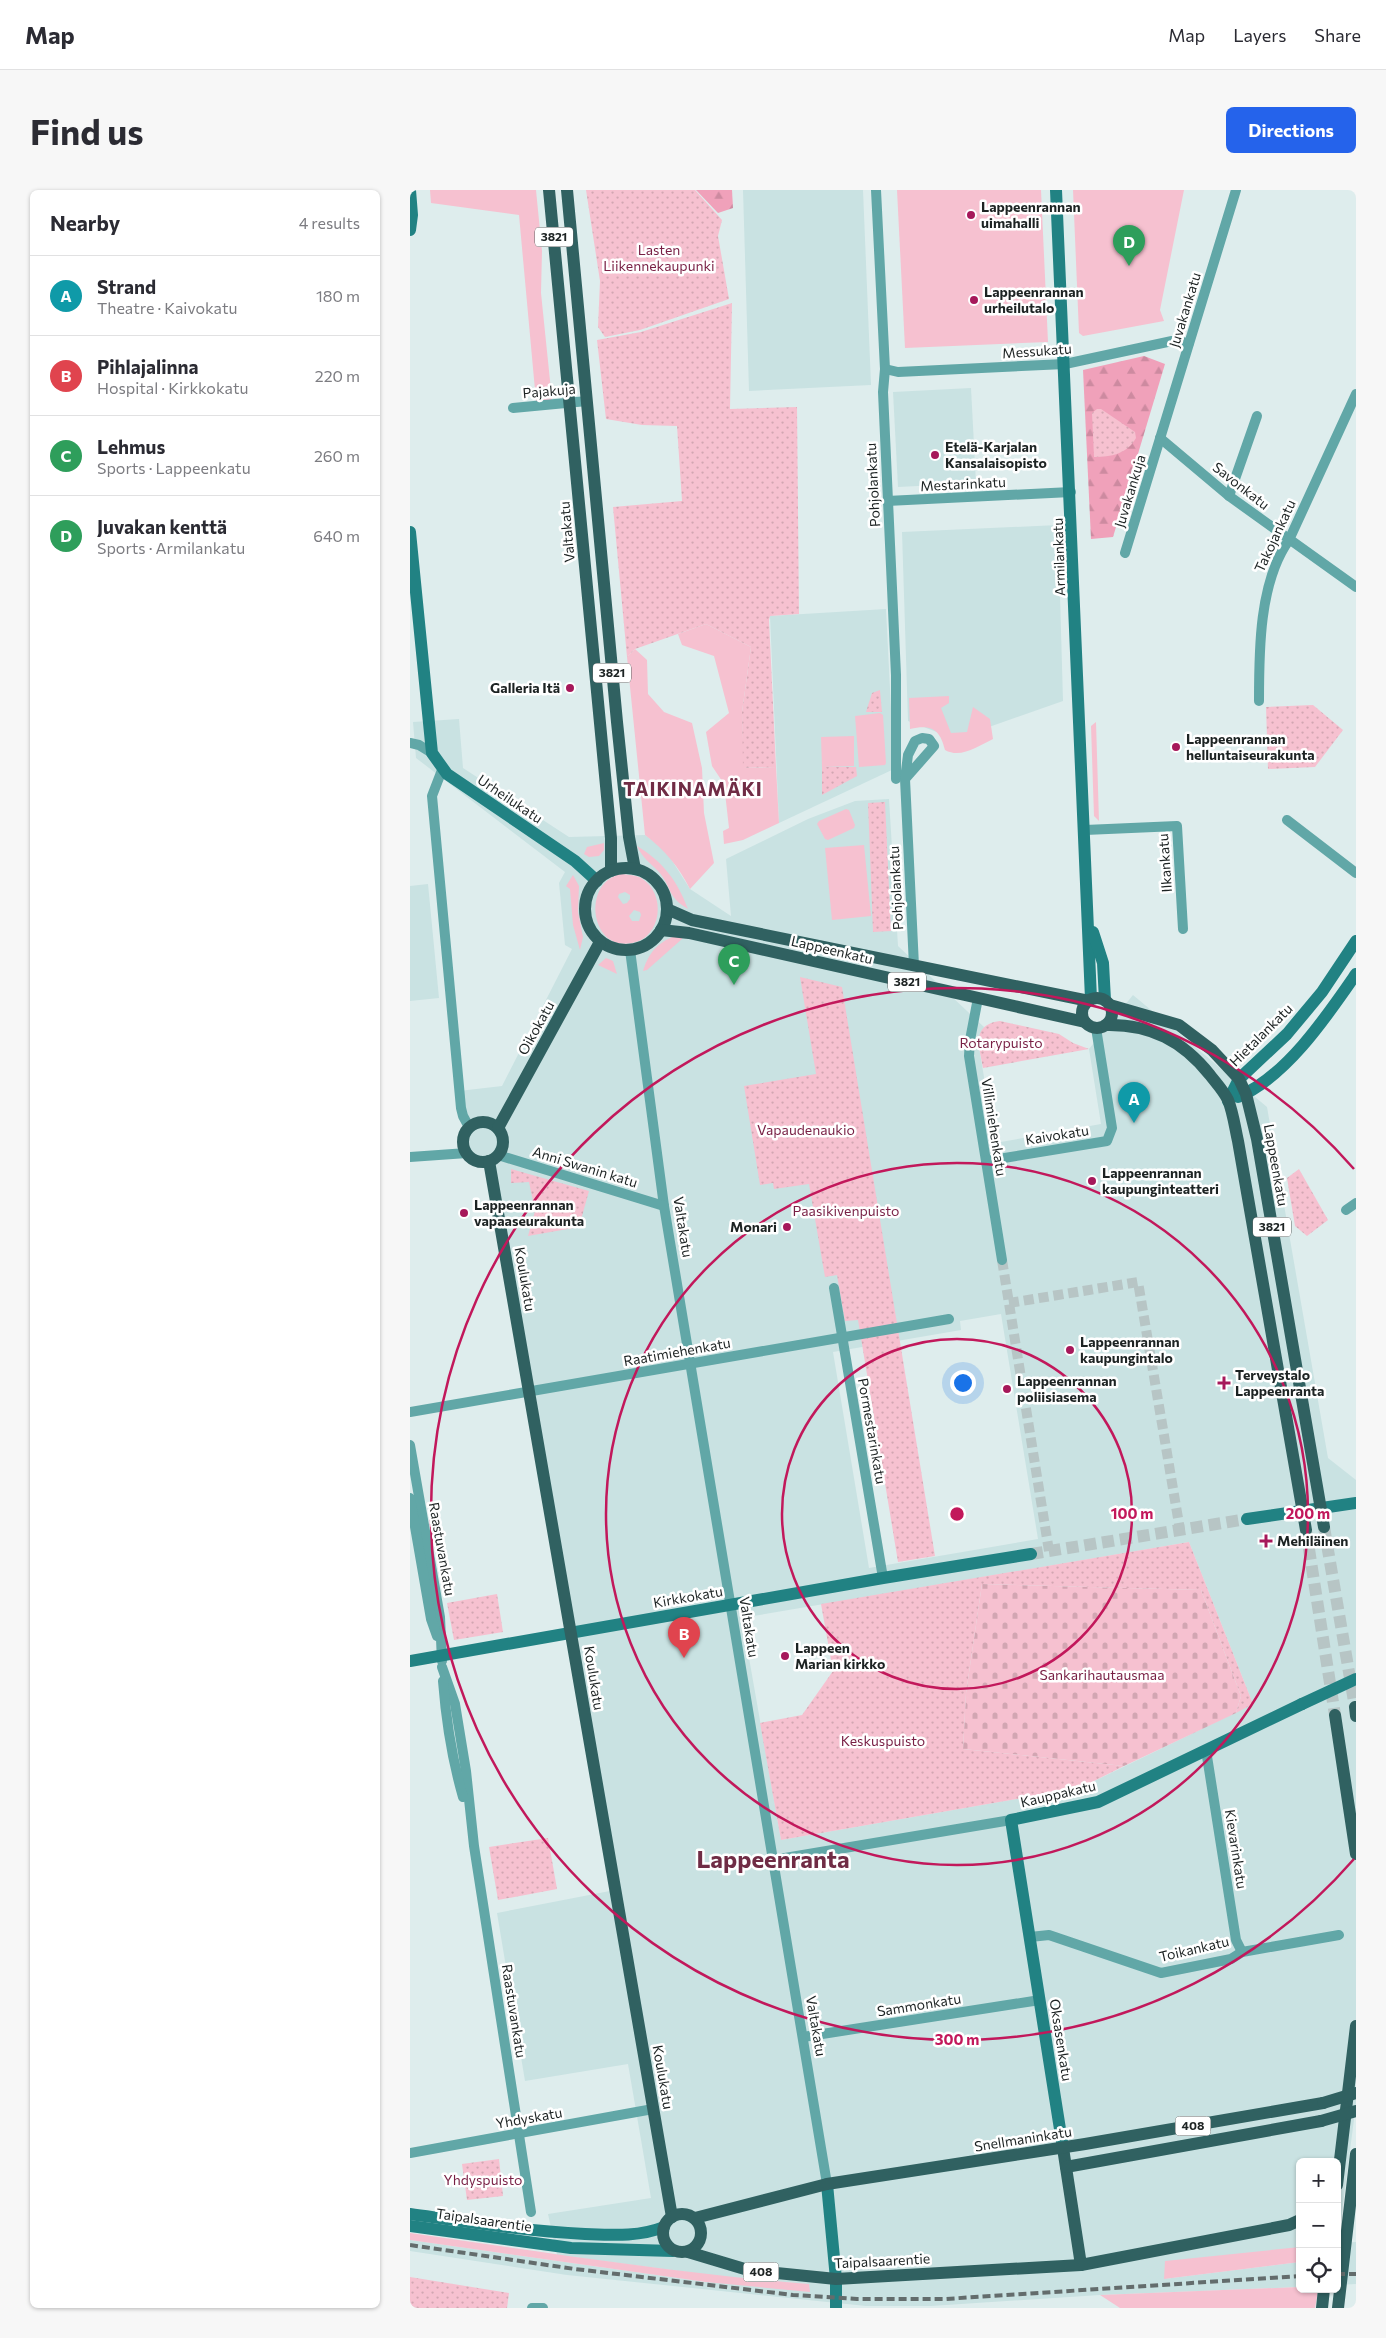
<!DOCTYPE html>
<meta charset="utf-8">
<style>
:root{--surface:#fff;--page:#f7f7f7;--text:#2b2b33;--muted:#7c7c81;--line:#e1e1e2;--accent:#2563eb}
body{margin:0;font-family:Commissioner,sans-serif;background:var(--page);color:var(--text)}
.controls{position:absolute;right:15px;bottom:15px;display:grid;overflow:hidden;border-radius:8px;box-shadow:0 1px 4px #0004}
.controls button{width:45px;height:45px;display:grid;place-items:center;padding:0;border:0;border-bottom:1px solid var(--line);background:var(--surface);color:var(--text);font:25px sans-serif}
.you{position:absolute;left:552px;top:1192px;width:18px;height:18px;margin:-12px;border:4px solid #fff;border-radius:50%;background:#1a73e8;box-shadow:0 0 0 8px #1a73e833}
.badge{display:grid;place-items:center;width:32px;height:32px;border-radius:50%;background:var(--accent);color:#fff;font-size:16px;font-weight:700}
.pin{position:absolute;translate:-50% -41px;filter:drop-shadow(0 1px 2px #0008)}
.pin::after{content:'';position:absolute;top:26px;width:18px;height:15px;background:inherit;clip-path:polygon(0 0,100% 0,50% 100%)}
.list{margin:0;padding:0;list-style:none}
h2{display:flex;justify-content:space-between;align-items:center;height:65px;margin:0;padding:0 20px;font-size:21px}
h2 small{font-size:16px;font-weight:400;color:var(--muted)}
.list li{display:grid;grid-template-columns:32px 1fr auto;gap:15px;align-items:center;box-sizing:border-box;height:80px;padding:0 20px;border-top:1px solid var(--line)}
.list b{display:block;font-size:19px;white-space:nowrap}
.list p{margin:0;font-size:16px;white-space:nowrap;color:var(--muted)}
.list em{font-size:16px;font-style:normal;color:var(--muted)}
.icon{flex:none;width:28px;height:28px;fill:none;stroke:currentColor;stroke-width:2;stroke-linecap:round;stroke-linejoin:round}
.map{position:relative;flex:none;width:946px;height:2118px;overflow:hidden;border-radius:8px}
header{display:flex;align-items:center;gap:30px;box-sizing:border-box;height:70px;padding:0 25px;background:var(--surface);border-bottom:1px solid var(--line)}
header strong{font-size:24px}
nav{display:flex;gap:28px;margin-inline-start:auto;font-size:18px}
.intro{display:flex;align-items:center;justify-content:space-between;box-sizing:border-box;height:120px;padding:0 30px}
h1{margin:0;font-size:35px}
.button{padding:12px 22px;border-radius:8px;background:var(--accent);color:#fff;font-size:18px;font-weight:700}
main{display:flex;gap:30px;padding:0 30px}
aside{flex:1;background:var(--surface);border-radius:8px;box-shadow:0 1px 4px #0004}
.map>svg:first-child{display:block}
.built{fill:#c9e2e2;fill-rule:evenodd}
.grass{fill:#f6c1d0;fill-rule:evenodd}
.forest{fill:url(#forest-firs)}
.cemetery{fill:url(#cemetery-stones)}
.park{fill:url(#park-dots)}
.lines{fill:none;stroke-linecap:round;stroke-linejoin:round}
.street-tunnel{stroke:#b7c5c5;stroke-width:10;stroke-dasharray:10 5;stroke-linecap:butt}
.secondary-tunnel{stroke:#b7c5c5;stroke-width:12;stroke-dasharray:12 6;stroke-linecap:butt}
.primary-tunnel{stroke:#b7c5c5;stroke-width:12;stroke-dasharray:12 6;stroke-linecap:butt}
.street{stroke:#61a7a7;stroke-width:10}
.secondary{stroke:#218283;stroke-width:12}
.primary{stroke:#306161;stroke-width:12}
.rail{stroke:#636c6c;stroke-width:4;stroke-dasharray:8 4;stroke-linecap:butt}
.secondary-bridge{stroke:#218283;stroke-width:12}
.primary-bridge{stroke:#306161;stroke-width:12}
.ring{fill:none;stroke:#c2185b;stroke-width:2.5}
.poi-dot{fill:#a6185a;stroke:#fff;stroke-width:2}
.labels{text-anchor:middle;stroke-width:5;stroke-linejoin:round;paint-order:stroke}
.shield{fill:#fff;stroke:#616565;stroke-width:1}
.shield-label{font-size:12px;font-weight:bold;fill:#1d2323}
.poi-label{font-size:14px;font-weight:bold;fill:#1d2323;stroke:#fff;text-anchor:start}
.park-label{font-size:14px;fill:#781f44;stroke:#fff}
.street-label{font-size:14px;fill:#1d2323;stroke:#fff}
.district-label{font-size:19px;font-weight:bold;letter-spacing:1px;fill:#702c45;stroke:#fff}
.town-label{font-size:24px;font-weight:bold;fill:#702c45;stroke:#fff}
.centre{fill:#c2185b;stroke:#fff;stroke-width:2.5}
.ring-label{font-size:15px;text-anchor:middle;font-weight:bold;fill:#c2185b;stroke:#fff;stroke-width:5;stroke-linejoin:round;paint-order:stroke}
</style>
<header>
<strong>Map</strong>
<nav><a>Map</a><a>Layers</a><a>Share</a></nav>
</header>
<div class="intro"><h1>Find us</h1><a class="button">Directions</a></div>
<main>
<aside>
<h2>Nearby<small>4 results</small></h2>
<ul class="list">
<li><span class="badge" style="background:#0f9aa8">A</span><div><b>Strand</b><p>Theatre · Kaivokatu</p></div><em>180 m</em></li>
<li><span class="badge" style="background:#e0444e">B</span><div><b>Pihlajalinna</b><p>Hospital · Kirkkokatu</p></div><em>220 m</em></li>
<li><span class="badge" style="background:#2e9e5b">C</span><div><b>Lehmus</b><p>Sports · Lappeenkatu</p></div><em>260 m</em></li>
<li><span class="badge" style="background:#2e9e5b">D</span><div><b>Juvakan kenttä</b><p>Sports · Armilankatu</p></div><em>640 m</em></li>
</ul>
</aside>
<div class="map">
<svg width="946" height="2118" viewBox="0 0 946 2118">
<defs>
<pattern id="forest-firs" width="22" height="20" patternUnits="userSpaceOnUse" patternTransform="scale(1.25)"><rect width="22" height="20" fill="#f0a1ba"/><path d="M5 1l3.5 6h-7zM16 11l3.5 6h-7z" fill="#cd8aa0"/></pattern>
<pattern id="cemetery-stones" width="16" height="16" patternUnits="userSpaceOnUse" patternTransform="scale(1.25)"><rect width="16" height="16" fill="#f6c1d0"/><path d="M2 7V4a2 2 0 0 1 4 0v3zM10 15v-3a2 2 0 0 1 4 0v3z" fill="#d2a6b2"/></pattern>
<pattern id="park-dots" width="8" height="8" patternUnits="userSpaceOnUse" patternTransform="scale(1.25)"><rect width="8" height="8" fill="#f6c1d0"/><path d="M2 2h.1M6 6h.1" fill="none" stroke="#d2a6b2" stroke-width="1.8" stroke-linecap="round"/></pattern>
</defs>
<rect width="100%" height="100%" fill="#deeded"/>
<g class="built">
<polygon points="333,0 453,0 461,195 339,201"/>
<polygon points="561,198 566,293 488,297 483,202"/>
<polygon points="648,335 653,511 545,549 498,531 492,342"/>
<polygon points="476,419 484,579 369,633 360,426"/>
<path d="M49,529L53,578L159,647L235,645L250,656L261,669L280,699L321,726L316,669L398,629L445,611L479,609L488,756L574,837L568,851L585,953L691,934L679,859L723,805L857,917L918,1268L946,1290V1914L928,2053L946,2052V2094L927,2095V1972H890V2058L754,2089L890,2072V2097L690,2105L521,2116H456L157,2085L0,2061V2050L296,2092L399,2094L330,2089L147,2065L138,2024L241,2008L218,1874L115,1891L87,1723L205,1700L75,972L61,967L55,959L53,950L59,937L49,901L92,896L162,759L155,755L149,693L155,682L6,568L3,532ZM591,1124L628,1349L459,1378L423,1162L551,1140L550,1131ZM779,1352L843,1514L670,1598L371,1650L332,1428Z"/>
<polygon points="18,694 29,808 0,811 0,696"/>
</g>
<g class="grass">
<polygon points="20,0 126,0 132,61 131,103 142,210 126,211 109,25 21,13"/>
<polygon points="487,0 631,0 638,152 495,158"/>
<polygon points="663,0 774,0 750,120 754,131 673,146 669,143"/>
<polygon points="296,434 341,457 332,522 334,578 366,577 369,633 333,650 314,654 313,641 319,638 314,594 302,576 296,542 319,523 304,466 272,455 268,444"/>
<path d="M225,459L237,470L238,504L254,522L282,533L292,578L294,623L304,673L280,699C269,677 255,660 235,645L217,467Z"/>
<path d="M539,506V513L531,518L541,543L557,542L563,517L580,529L583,549C568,556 551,569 535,560C530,539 521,534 500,539L499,508Z"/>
<polygon points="470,523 473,525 476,573 475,575 449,577 445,526"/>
<polygon points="686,532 689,631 684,626 681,536"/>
<polygon points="444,546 444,576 412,577 411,547"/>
<polygon points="436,619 439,620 445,635 444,638 418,650 415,649 407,634 409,631"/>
<polygon points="194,653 194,660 189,666 179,667 174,664 177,657"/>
<polygon points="454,655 461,726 422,730 415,658"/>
<path d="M227,656C253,672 267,690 278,719C256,706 262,696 248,681C240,673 232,667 227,656Z"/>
<path d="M212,684C219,685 225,685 231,688C257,703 252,748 222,753C180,762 171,691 212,684ZM215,702L220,705V709L217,713L213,714L208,707L209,704ZM224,720L230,722L231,725L229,731H222L219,726Z"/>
<polygon points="163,685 169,696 168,722 173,747 170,760 163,735 160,699 156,696"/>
<path d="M274,744L272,749L237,780L233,781C239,760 252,748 274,744Z"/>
<polygon points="196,768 203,771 207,784 188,775"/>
<path d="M0,2043C133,2062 265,2083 399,2094L400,2102L296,2092L0,2050Z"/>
<polygon points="890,2057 890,2072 754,2089 755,2071"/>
<polygon points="890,2097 890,2099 908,2101 905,2118 710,2118 690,2105"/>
</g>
<g class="forest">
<polygon points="286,0 322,0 323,18 308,23"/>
<polygon points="734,166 755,174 703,347 681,349 673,180"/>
</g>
<polygon class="cemetery" points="572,1394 791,1400 831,1506 826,1523 714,1576 553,1559 556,1503"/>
<g class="park">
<polygon points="176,0 285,0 312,30 308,46 319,109 230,140 195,147 188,137 190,91"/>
<polygon points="322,113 320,219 387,217 389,424 360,426 359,430 366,577 333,578 332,522 341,457 296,434 225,459 217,467 203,317 272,311 267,236 232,235 196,229 187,150 231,142"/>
<path d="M687,219H691L725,242L726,248C717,264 701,267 684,267L682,223Z"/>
<polygon points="470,500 472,522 456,522 462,503"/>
<polygon points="903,515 933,540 905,577 858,579 856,517"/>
<polygon points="412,577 446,577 447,586 412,605"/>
<polygon points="475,612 481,741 463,742 458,613"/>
<polygon points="390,787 432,797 525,1366 488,1372 448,1130 435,1131 427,1085 415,1087 399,994 364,999 363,993 350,995 334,896 406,884"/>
<path d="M590,831L649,844L663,853L679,859L573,878C569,856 561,835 590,831Z"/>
<polygon points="101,979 179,1001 169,1037 118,1046 125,1021 119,992 101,993"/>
<polygon points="889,979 918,1030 897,1046 885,1036 877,988"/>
<polygon points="779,1352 843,1514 826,1523 831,1506 791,1400 572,1394 556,1503 553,1559 714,1576 670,1598 371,1650 350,1533 392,1525 423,1481 411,1414"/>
<polygon points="87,1404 93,1442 44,1450 37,1413"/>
<polygon points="138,1648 147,1699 88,1710 79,1657"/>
<polygon points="89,1969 93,2006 57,2010 52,1974"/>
<polygon points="0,2087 99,2103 97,2118 0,2118"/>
</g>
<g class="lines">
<g class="street-tunnel">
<polyline points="592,1070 639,1361"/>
<polyline points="599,1113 728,1092 770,1340"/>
</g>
<polyline class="secondary-tunnel" points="621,1364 837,1329"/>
<g class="primary-tunnel">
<polyline points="914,1337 945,1517"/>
<polyline points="896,1340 925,1525"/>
</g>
<g class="street">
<polyline points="466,0 475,179 473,202 486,485 486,589"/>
<polyline points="475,179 488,182 655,174 762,151 779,153"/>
<polyline points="103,218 177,211"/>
<polyline points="750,248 819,306 946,397"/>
<polyline points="819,306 847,226"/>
<polyline points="477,311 661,302"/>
<polyline points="715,363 826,0"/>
<path d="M849,511C849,461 849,392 879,350L946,204"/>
<polyline points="0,553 9,555 22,563"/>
<polyline points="32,580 22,606 51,918 53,926 59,937"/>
<polyline points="495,589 524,556 519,549 512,548 505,551 498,565 495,589 504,776"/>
<polyline points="877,630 946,683"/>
<polyline points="675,640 767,636 773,739"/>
<polyline points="220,760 254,1016 417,1994"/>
<polyline points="568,808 560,850 559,866 592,1070"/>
<polyline points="88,965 254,1016"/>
<polyline points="0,967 57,963"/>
<polyline points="576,971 697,951 702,938 686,838"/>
<polyline points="936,1020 946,1013"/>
<polyline points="424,1098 473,1388"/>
<polyline points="0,1222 539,1129"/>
<polyline points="0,1255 30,1427 32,1471"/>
<polyline points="0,1308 21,1429 27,1446"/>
<polyline points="32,1477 45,1514 56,1581 64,1656 121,2022"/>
<path d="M33,1491C36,1530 42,1569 53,1607"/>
<polyline points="796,1560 826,1750 832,1762"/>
<polyline points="363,1670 601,1630"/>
<polyline points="620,1747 639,1745 751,1783 821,1769 832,1762 929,1745"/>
<polyline points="393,1847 630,1810"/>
<polyline points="0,1963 243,1919"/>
<polyline points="122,2118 133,2118"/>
</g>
<g class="secondary">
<polyline points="646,0 681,809"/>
<polyline points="0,40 2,25 0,0"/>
<polyline points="0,342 22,563 37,584 165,671 187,691"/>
<polyline points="683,742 693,773 695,810"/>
<path d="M828,907C876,887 917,826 946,784"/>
<polyline points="818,911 829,889 877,844 912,802 946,751"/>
<polyline points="837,1329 946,1313"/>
<polyline points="0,1471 473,1388 621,1364"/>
<polyline points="653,1958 601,1630 688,1612 892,1514"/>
<polyline points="417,1994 426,2089 426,2118"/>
<path d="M0,2024C58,2032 116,2041 175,2044C202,2045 229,2047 254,2037"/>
<polyline points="0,2036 161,2058 263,2061"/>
</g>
<g class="primary">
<polyline points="139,0 201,648 201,681"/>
<polyline points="157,0 207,532 219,647 225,679"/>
<circle cx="216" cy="719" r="41"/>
<polyline points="257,719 282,730 679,811"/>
<polyline points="251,740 279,743 675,832"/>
<circle cx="687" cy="823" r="15"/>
<polyline points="700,815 769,835 802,860 829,889 836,904 847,949 914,1337"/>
<path d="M696,835C741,834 773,851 800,885C806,893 813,900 818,910C823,922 825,938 828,951L896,1340"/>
<circle cx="73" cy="952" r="20"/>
<polyline points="88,938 190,752"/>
<polyline points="79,971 262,2027"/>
<polyline points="945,1517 946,1526"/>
<polyline points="925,1525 946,1664"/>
<polyline points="653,1958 671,2075"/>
<polyline points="656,1977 911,1931"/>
<polyline points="927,1995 946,1836"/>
<circle cx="272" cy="2043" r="19"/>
<polyline points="285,2028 417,1994 675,1954 913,1913"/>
<polyline points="278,2062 338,2080 426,2089 671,2075 879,2035 890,2030"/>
<polyline points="912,2118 914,2099"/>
<polyline points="928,2118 946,1964"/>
</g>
<g class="rail">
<polyline points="0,2055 165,2079 383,2105 447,2109 535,2109 890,2086"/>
<polyline points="927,2084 946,2084"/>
</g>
<polyline class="secondary-bridge" points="892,1514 946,1489"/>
<g class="primary-bridge">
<polyline points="913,1913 946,1903"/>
<polyline points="911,1931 946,1921"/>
</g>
</g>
<g class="ring">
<circle cx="547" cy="1324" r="175"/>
<circle cx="547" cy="1324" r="351"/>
<path d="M944 1669A526 526 0 1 1 944 979"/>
</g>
<g class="poi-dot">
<circle cx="561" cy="25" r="5"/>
<circle cx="564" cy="110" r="5"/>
<circle cx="525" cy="265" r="5"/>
<circle cx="160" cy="498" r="5"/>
<circle cx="766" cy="557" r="5"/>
<circle cx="682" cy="991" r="5"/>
<circle cx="54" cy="1023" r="5"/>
<circle cx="377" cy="1037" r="5"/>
<circle cx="660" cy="1160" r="5"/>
<path d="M811.5 1185.5h5v5h5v5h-5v5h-5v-5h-5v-5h5z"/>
<circle cx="597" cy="1199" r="5"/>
<path d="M853.5 1343.5h5v5h5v5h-5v5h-5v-5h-5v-5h5z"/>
<circle cx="375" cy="1466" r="5"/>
</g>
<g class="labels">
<g class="shield">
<rect x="125" y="37.5" width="38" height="19" rx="4"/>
<rect x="183" y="473.5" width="38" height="19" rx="4"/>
<rect x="478" y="782.5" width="38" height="19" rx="4"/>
<rect x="843" y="1027.5" width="38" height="19" rx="4"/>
<rect x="765.5" y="1926.5" width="35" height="19" rx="4"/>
<rect x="333.5" y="2072.5" width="35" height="19" rx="4"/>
</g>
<g class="shield-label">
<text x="144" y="51">3821</text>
<text x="202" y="487">3821</text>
<text x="497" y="796">3821</text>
<text x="862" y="1041">3821</text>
<text x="783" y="1940">408</text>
<text x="351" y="2086">408</text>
</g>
<g class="poi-label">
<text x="571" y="22">Lappeenrannan<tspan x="571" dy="16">uimahalli</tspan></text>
<text x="574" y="107">Lappeenrannan<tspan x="574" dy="16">urheilutalo</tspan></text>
<text x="535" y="262">Etelä-Karjalan<tspan x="535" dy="16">Kansalaisopisto</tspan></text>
<text x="150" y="503" text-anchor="end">Galleria Itä</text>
<text x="776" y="554">Lappeenrannan<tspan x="776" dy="16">helluntaiseurakunta</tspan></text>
<text x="692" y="988">Lappeenrannan<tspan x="692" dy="16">kaupunginteatteri</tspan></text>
<text x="64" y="1020">Lappeenrannan<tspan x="64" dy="16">vapaaseurakunta</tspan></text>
<text x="367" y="1042" text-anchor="end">Monari</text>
<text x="670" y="1157">Lappeenrannan<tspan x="670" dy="16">kaupungintalo</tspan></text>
<text x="825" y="1190">Terveystalo<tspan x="825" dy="16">Lappeenranta</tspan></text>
<text x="607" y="1196">Lappeenrannan<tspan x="607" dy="16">poliisiasema</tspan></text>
<text x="867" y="1356">Mehiläinen</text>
<text x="385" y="1463">Lappeen<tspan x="385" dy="16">Marian kirkko</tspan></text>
</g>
<g class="park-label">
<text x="249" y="65">Lasten<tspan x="249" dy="16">Liikennekaupunki</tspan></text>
<text x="591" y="858">Rotarypuisto</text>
<text x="396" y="945">Vapaudenaukio</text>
<text x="436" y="1026">Paasikivenpuisto</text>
<text x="692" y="1490">Sankarihautausmaa</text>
<text x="473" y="1556">Keskuspuisto</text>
<text x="73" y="1995">Yhdyspuisto</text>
</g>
<g class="street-label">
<text transform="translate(775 120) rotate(-73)" y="5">Juvakankatu</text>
<text transform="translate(627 161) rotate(-4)" y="5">Messukatu</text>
<text transform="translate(139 201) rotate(-5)" y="5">Pajakuja</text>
<text transform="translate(553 294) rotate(-3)" y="5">Mestarinkatu</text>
<text transform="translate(463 295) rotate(-93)" y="5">Pohjolankatu</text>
<text transform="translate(831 296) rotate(38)" y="5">Savonkatu</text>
<text transform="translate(720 301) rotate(-73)" y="5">Juvakankuja</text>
<text transform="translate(157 342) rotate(-95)" y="5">Valtakatu</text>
<text transform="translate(865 346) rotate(-65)" y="5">Takojankatu</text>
<text transform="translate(649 367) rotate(-92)" y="5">Armilankatu</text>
<text transform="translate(100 609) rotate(34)" y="5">Urheilukatu</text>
<text transform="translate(755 673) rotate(-94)" y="5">Ilkankatu</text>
<text transform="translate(486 698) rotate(-93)" y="5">Pohjolankatu</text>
<text transform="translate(422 760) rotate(13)" y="5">Lappeenkatu</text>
<text transform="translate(126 838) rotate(-61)" y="5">Oikokatu</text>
<text transform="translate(851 845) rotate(-45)" y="5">Hietalankatu</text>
<text transform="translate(584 937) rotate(81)" y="5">Villimiehenkatu</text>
<text transform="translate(647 945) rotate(-9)" y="5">Kaivokatu</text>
<text transform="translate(866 975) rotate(80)" y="5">Lappeenkatu</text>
<text transform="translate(175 977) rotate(17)" y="5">Anni Swanin katu</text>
<text transform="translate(273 1037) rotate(81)" y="5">Valtakatu</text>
<text transform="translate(115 1089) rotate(80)" y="5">Koulukatu</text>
<text transform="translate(267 1162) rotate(-10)" y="5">Raatimiehenkatu</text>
<text transform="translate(462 1241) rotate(80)" y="5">Pormestarinkatu</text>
<text transform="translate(32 1359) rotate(80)" y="5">Raastuvankatu</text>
<text transform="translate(278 1407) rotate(-10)" y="5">Kirkkokatu</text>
<text transform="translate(339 1437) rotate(81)" y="5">Valtakatu</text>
<text transform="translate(184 1488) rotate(81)" y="5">Koulukatu</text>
<text transform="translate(648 1604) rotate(-13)" y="5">Kauppakatu</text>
<text transform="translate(826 1659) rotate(81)" y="5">Kievarinkatu</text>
<text transform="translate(784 1759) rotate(-13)" y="5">Toikankatu</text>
<text transform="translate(509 1815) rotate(-9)" y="5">Sammonkatu</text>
<text transform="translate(104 1821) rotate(81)" y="5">Raastuvankatu</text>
<text transform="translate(406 1836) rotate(80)" y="5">Valtakatu</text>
<text transform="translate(651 1850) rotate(81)" y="5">Oksasenkatu</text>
<text transform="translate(253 1887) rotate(80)" y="5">Koulukatu</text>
<text transform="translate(119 1928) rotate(-10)" y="5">Yhdyskatu</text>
<text transform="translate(613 1949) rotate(-9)" y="5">Snellmaninkatu</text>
<text transform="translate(74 2030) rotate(8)" y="5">Taipalsaarentie</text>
<text transform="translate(472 2071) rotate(-3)" y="5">Taipalsaarentie</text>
</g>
<g class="district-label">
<text x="283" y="606">TAIKINAMÄKI</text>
</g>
<g class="town-label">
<text x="363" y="1678">Lappeenranta</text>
</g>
</g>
<circle cx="547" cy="1324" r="8" class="centre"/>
<g class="ring-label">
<text x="722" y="1329">100 m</text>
<text x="898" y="1329">200 m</text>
<text x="547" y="1855">300 m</text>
</g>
</svg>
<div class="controls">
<button>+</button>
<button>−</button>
<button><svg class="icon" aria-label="locate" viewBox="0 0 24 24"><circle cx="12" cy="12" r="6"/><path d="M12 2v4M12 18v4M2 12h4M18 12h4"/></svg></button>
</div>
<div class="you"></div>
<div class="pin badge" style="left:724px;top:933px;background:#0f9aa8">A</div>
<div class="pin badge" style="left:274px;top:1468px;background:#e0444e">B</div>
<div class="pin badge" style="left:324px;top:795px;background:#2e9e5b">C</div>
<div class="pin badge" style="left:719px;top:76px;background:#2e9e5b">D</div>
</div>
</main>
